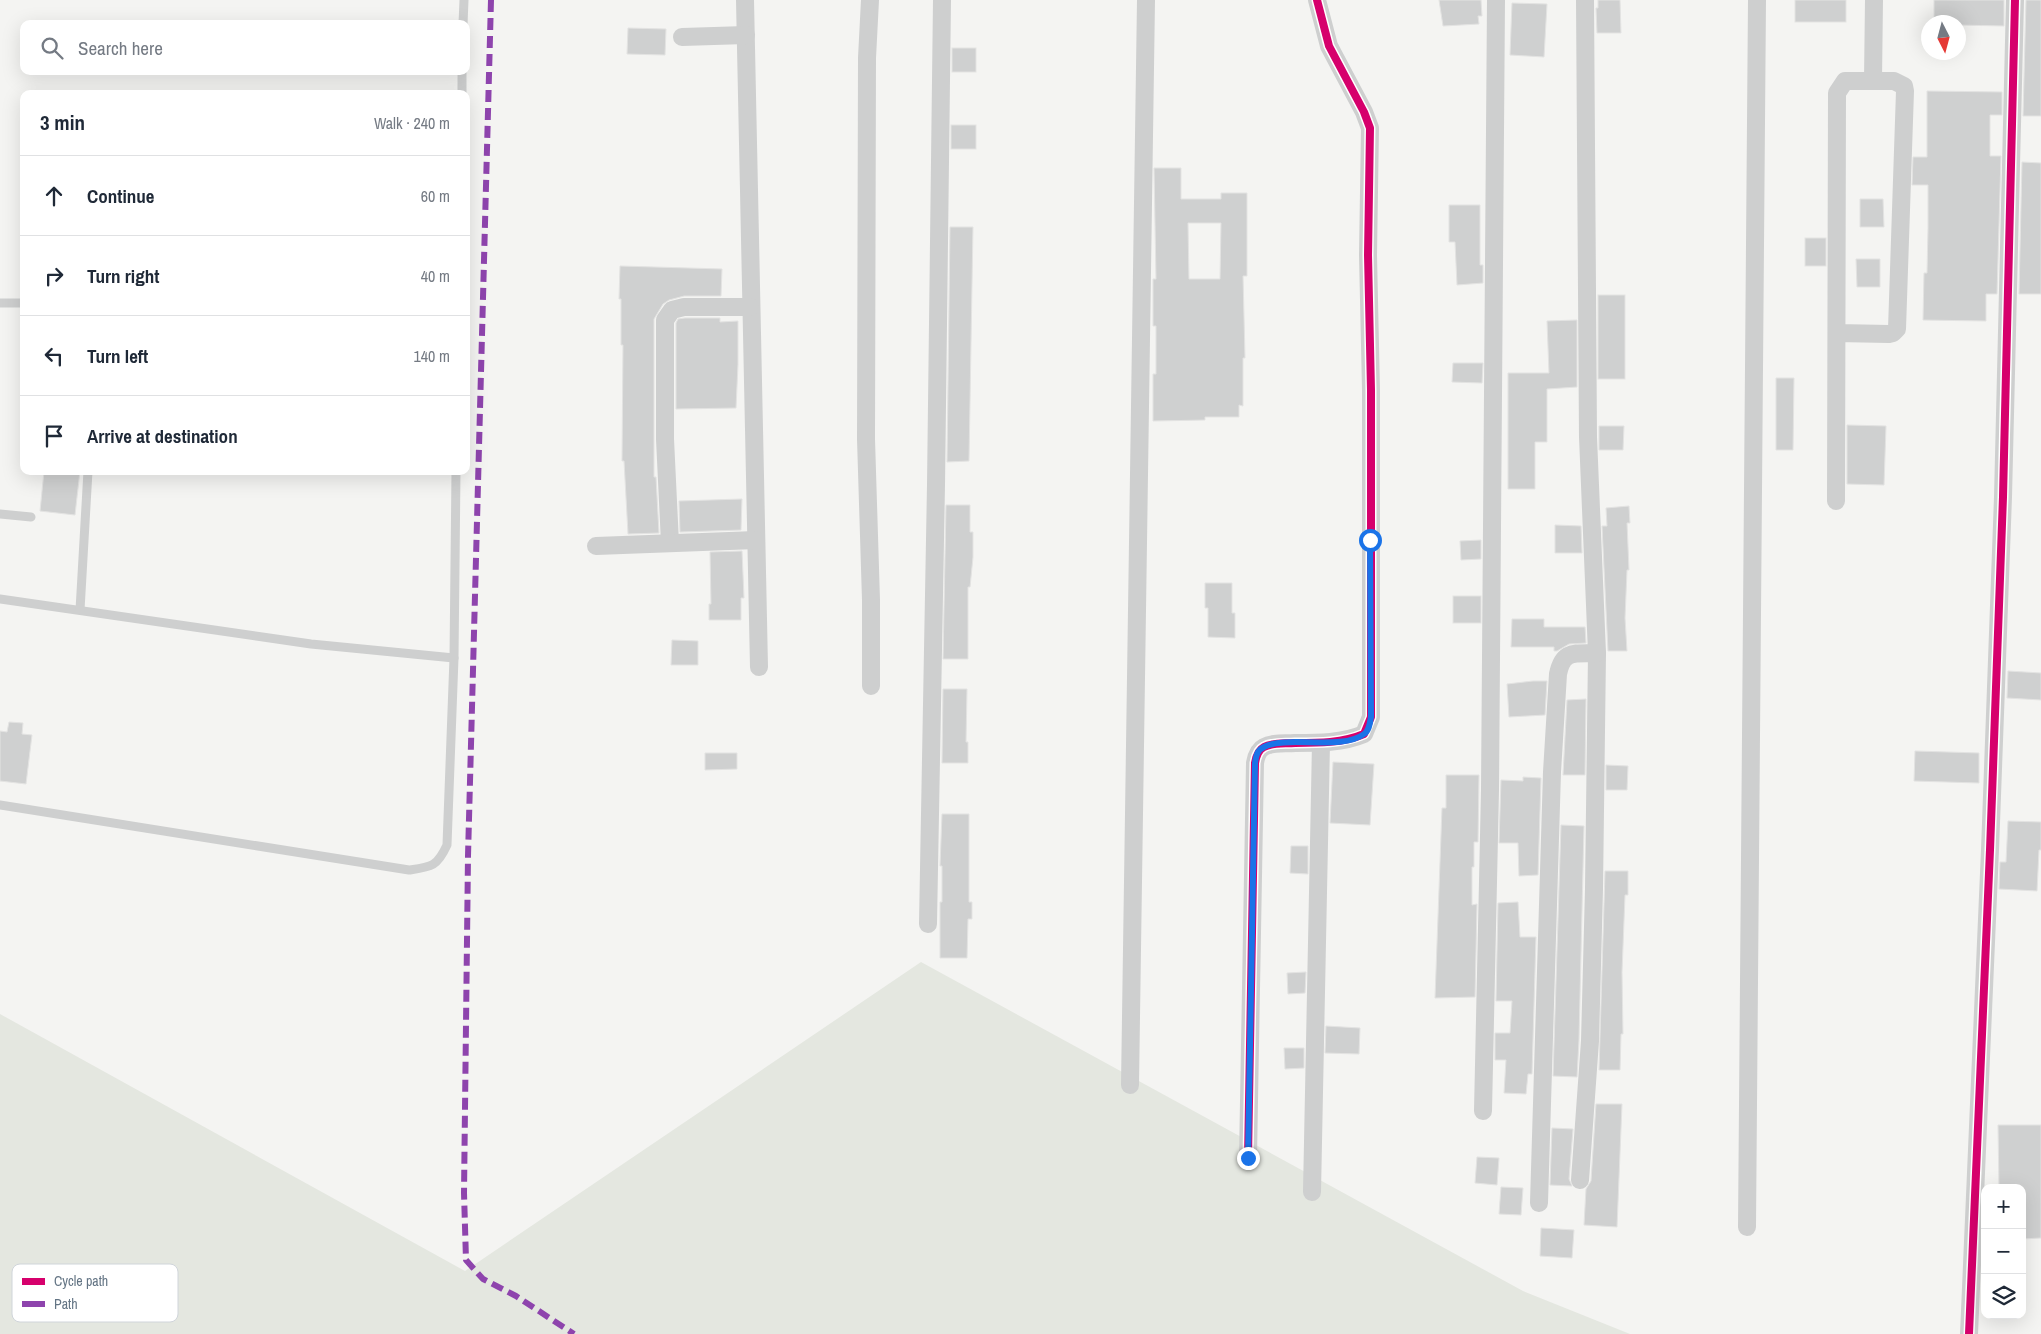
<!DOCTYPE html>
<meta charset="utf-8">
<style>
:root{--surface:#fff;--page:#f6f6f7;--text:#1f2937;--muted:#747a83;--line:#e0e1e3}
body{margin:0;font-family:"Archivo Narrow",sans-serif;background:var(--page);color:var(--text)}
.controls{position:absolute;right:15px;bottom:15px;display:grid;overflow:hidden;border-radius:10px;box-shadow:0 5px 20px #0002}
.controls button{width:45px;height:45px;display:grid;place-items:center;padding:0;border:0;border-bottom:1px solid var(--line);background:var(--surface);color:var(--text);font:25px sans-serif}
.compass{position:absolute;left:1921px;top:15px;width:45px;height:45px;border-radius:50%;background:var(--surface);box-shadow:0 5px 20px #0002;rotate:174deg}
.stop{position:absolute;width:15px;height:15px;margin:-11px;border:4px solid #1a73e8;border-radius:50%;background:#fff}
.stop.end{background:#1a73e8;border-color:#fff;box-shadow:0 1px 5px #0008}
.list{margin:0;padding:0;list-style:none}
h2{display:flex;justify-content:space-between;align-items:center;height:65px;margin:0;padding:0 20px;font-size:21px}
h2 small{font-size:16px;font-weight:400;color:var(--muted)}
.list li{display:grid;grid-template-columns:32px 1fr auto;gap:15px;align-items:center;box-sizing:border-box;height:80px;padding:0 20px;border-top:1px solid var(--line)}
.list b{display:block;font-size:19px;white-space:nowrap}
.list em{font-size:16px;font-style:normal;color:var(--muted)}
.icon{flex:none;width:28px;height:28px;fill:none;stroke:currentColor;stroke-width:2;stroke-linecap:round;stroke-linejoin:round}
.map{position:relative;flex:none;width:2041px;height:1334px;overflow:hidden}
.search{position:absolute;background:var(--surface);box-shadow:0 5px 20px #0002;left:20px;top:20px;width:450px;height:55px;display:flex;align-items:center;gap:12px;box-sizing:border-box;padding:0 18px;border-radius:10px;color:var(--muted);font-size:19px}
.panel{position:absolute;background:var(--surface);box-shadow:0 5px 20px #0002;left:20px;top:90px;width:450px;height:385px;border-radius:10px}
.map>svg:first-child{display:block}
.green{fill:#e4e7e0}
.building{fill:#cfd0d0;stroke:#e3e3e2;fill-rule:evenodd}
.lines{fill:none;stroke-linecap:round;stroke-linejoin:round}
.service{stroke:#cecfcf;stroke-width:9}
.minor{stroke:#cecfcf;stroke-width:18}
.quiet{stroke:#8e44ad;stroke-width:6;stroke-dasharray:12 6;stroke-linecap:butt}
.cycleway-casing{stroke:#fff;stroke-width:11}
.cycleway{stroke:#d6006c;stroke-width:8}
.route{stroke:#1a73e8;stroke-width:6}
.key{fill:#fff;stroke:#d0d5da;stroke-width:1}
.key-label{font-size:14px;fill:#637484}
</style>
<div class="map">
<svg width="2041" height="1334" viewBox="0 0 2041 1334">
<rect width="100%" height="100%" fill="#f4f4f2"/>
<polygon class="green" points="921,962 1523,1291 1630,1334 0,1334 0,1014 465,1271"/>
<g class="building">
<polygon points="1439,0 1481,0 1482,16 1478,16 1479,24 1443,26"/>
<polygon points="1598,0 1620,0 1621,33 1597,33 1596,8 1598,8"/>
<rect x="1795" y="0" width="51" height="22"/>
<polygon points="1934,0 2004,0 2004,26 1958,25 1958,22 1934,22"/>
<polygon points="2026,0 2041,0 2041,116 2023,116"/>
<polygon points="1512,3 1547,4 1544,57 1510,55"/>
<polygon points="628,28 666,29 665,55 627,54"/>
<rect x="952" y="48" width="24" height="24"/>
<polygon points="1927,91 2002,92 2002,115 1990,115 1990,156 2001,156 1997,294 1986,294 1986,321 1923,320 1924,273 1927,273 1928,228 1928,185 1912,185 1913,157 1927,157"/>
<rect x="951" y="125" width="25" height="24"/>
<polygon points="2022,162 2041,163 2041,294 2019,294"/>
<path d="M1154,168H1181V199H1221V193H1247V276H1243L1245,358H1243V406L1239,405V417H1205V420L1153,421V374H1156V326H1153V279H1156ZM1188,223H1221L1220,279H1189Z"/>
<polygon points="1860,199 1883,199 1884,227 1860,227"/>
<polygon points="1449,205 1480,205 1480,265 1483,265 1483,283 1457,285 1455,242 1449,242"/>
<polygon points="950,227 973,227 969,461 947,462"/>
<rect x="1805" y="238" width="21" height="28"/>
<polygon points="1856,259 1880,259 1880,287 1857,287"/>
<polygon points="620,266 722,269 721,296 684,296 669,300 663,304 654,319 654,477 656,477 659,533 628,534 624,461 622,461 623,345 621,345 621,299 619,299"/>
<rect x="1598" y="295" width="27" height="84"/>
<polygon points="685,318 720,318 720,322 738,321 738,364 736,408 676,409 676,323 678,319"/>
<polygon points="1577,320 1577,387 1547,389 1547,442 1535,442 1535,489 1508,489 1508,373 1549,373 1547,321"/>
<polygon points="1453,363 1483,363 1482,383 1452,382"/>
<polygon points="1776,378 1794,378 1793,450 1776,450"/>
<polygon points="1847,425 1886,426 1884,485 1847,484"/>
<polygon points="1599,426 1624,426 1623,450 1599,450"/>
<polygon points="44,471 80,471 75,515 40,511"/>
<polygon points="742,499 741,530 680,532 679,501"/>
<polygon points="946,505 970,505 970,532 973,532 973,557 970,587 968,587 968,659 943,659"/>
<polygon points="1629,506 1630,523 1627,523 1629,570 1627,570 1625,618 1627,651 1608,651 1602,526 1607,526 1606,508"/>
<polygon points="1555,525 1581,526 1582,553 1555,553"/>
<polygon points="1481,540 1481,559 1461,560 1460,541"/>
<polygon points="742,551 744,598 741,598 741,620 709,620 709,604 711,604 710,552"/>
<polygon points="1205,583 1232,583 1232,613 1235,613 1235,638 1208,637 1208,608 1205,608"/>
<rect x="1453" y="596" width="28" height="27"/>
<polygon points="1512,619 1544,619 1544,627 1585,627 1586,643 1569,644 1557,651 1554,651 1554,647 1511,647"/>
<polygon points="672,640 698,641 698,665 671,665"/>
<polygon points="2008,671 2041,673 2041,700 2007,698"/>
<polygon points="1533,681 1547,681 1545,715 1509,717 1507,684"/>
<polygon points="943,689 967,689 966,742 968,742 968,763 942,763"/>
<polygon points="1586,699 1585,775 1563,775 1567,700"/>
<polygon points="9,722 23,723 22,734 32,735 26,784 0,781 0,731 7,732"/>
<polygon points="1915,751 1979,753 1979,783 1914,781"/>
<polygon points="705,753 737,753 737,769 705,770"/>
<polygon points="1333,762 1374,764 1370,825 1330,823"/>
<polygon points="1606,765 1628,766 1627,790 1606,790"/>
<polygon points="1446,775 1479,775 1478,842 1474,842 1474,867 1472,867 1472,905 1477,904 1475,997 1435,998 1442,808 1446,808"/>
<polygon points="1523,777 1541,778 1538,875 1519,876 1518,843 1499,843 1501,780 1523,781"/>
<polygon points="942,814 969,814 969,902 972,902 972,919 968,919 967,958 940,958 940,902 942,902 942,866 940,866"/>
<polygon points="2008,821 2041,822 2041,850 2039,850 2037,891 1999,889 2000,862 2006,862"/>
<polygon points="1561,825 1584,826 1579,1040 1577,1077 1553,1076"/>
<polygon points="1291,846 1308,846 1308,874 1290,873"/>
<polygon points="1605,871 1628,871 1628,895 1625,895 1622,972 1623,1034 1621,1034 1620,1070 1599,1070"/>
<polygon points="1518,902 1520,937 1536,937 1532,1074 1528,1074 1526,1094 1504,1093 1506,1060 1495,1060 1495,1033 1510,1033 1512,1001 1496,1001 1498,903"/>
<polygon points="1306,972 1305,993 1288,994 1287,973"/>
<polygon points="1326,1026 1360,1028 1359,1054 1325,1053"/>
<polygon points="1284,1048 1304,1048 1304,1068 1285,1069"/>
<polygon points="1596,1104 1622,1104 1617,1227 1584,1225 1586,1189 1591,1181"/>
<polygon points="1998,1125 2041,1125 2041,1238 2022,1239 2022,1188 1999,1188"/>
<polygon points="1552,1128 1573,1129 1569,1179 1572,1186 1550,1185"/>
<polygon points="1477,1157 1499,1158 1497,1185 1475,1183"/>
<polygon points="1501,1187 1523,1188 1521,1215 1499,1214"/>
<polygon points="1541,1228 1574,1230 1572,1258 1540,1256"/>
</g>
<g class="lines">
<g class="service">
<polyline points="463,24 464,0"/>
<polyline points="462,94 462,71"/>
<polyline points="0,303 24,303"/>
<polyline points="0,514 31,517"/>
<polyline points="0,599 311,644 454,658"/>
<polyline points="80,610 88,471"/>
<path d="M0,805L409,870C431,867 437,867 447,845L454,658L456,471"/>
</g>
<g class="minor">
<polyline points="745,0 759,667"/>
<polyline points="870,0 867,58 866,439 871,600 871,686"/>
<polyline points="682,37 746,35"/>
<polyline points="1873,80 1874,0"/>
<polyline points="1836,501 1837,93 1845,81 1894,81 1904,86 1905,91 1897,329 1893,333 1889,334 1837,333"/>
<polyline points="670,543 665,439 665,320 672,310 684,307 750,307"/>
<polyline points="596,546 756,540"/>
<polyline points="928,924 936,485 942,0"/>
<polyline points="1130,1085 1146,0"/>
<polyline points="1483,1111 1490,790 1496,0"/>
<path d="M1248,1158L1255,763C1256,757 1258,750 1264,747C1273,742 1285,744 1295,743C1318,743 1343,743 1364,734L1371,717V390L1368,255L1370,128L1364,112L1329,46L1317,0"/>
<polyline points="1580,1180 1590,1041 1594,889 1597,653 1588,437 1585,0"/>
<polyline points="1312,1192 1321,743"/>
<path d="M1539,1203L1552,772L1558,674C1563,649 1575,654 1597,653"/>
<polyline points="1747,1227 1757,0"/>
<polyline points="1969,1334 1990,850 2003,497 2015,0"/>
</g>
<polyline class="quiet" points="491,0 468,856 464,1193 466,1260 483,1279 516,1296 574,1334"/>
<g class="cycleway-casing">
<g id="cycleway">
<path d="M1248,1158L1255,763C1256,757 1258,750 1264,747C1273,742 1285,744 1295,743C1318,743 1343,743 1364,734L1371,717V390L1368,255L1370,128L1364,112L1329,46L1317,0"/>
<polyline points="1969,1334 1990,850 2003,497 2015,0"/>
</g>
</g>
<use href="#cycleway" class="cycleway"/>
</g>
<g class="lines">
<path class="route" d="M1248,1158L1255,763C1256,756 1257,750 1264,747C1286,735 1342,751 1364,734C1369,731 1370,723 1371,717L1370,540"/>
</g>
<rect x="12" y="1264" width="166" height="58" rx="8" class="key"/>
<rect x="22" y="1278" width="23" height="7" fill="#d6006c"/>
<rect x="22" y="1301" width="23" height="6" fill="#8e44ad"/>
<g class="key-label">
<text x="54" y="1286">Cycle path</text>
<text x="54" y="1309">Path</text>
</g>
</svg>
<div class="controls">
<button>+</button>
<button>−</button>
<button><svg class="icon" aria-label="layers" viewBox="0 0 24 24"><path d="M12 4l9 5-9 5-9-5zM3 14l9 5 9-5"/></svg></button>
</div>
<svg class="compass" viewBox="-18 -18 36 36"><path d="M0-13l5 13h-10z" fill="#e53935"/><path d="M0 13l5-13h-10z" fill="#747a83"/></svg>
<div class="stop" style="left:1370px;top:540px"></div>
<div class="stop end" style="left:1248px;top:1158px"></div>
<div class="search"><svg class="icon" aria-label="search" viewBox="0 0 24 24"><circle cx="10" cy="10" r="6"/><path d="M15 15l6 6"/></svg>Search here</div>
<section class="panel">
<h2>3 min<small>Walk · 240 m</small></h2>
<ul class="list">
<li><svg class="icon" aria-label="ahead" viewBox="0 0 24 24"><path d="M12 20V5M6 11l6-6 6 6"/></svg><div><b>Continue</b></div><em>60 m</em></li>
<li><svg class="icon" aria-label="right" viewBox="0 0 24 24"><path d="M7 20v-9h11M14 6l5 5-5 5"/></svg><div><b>Turn right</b></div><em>40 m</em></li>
<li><svg class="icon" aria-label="left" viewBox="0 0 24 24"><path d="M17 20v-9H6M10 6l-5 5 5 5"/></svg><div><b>Turn left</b></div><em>140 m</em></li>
<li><svg class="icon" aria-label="arrive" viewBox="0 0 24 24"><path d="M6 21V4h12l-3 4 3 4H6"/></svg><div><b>Arrive at destination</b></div></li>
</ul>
</section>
</div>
